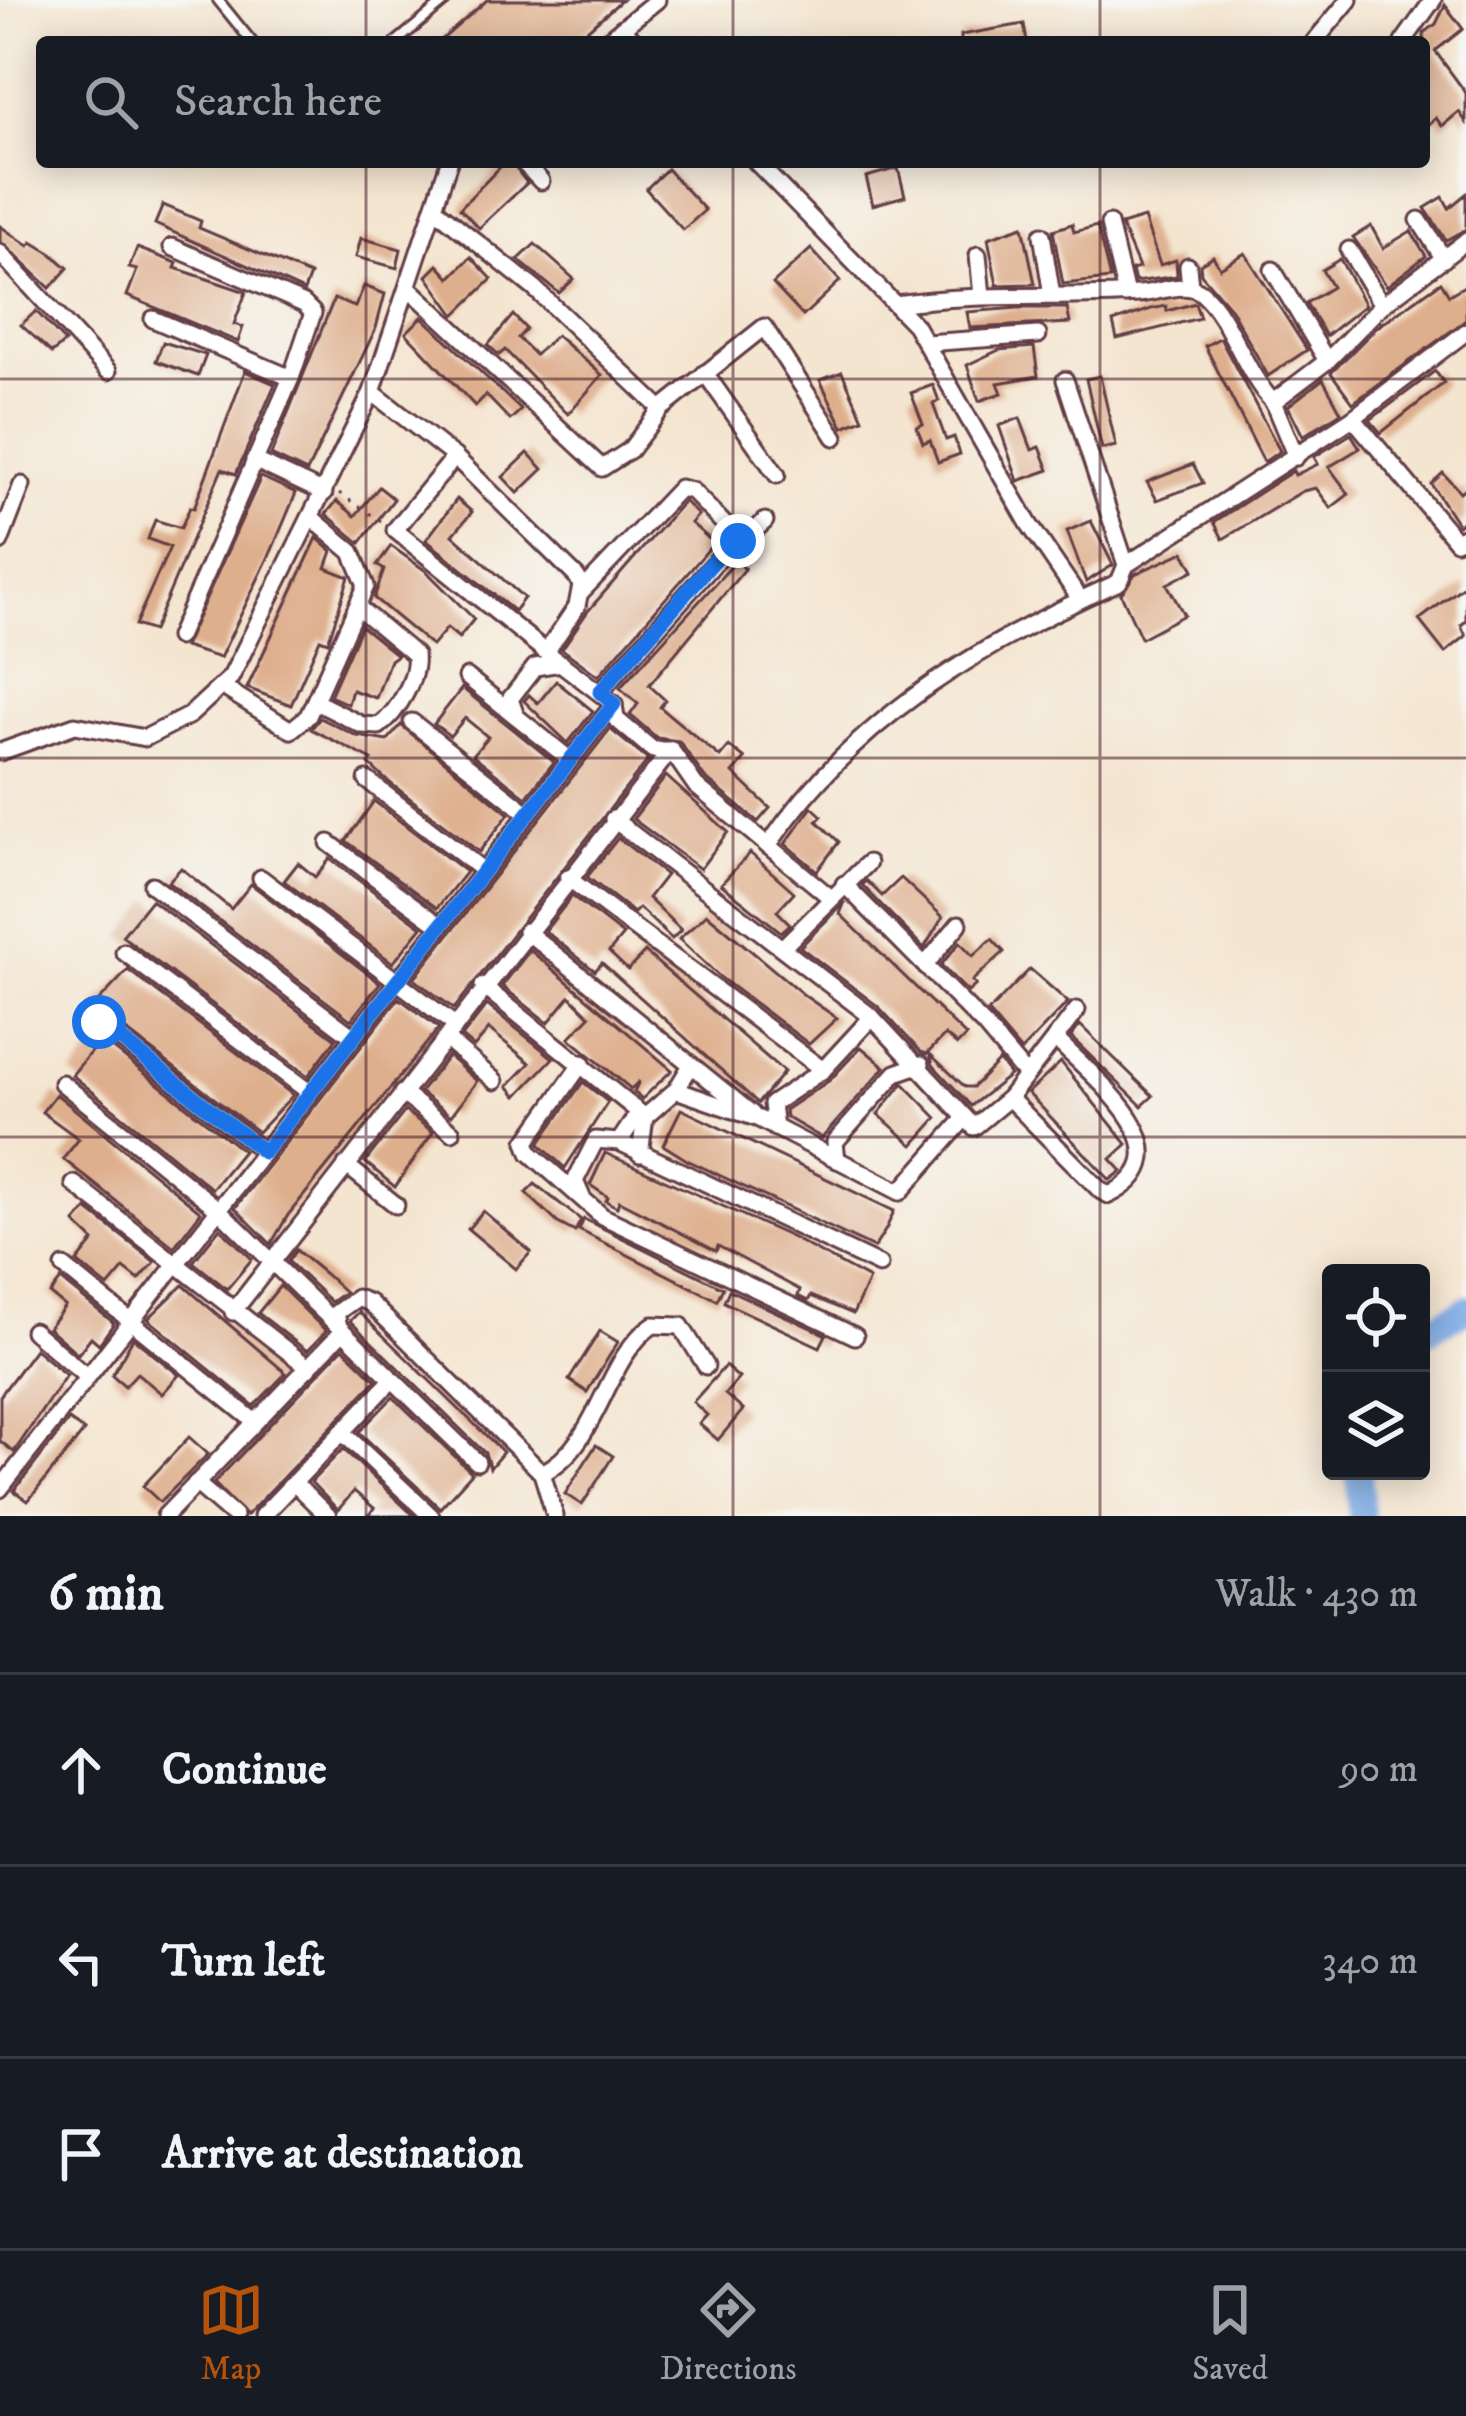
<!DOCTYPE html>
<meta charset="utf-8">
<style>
:root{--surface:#171b24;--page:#20242c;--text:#f1f3f6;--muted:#9ea1a6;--line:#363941;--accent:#b45309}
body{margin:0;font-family:"IM FELL DW Pica",serif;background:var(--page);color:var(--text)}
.controls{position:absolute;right:36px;bottom:36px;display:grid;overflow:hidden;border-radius:12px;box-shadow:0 6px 30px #0003}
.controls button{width:108px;height:108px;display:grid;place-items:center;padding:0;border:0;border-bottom:3px solid var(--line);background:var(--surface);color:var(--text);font:60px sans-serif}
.stop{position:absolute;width:36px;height:36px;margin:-27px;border:9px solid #1a73e8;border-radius:50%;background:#fff}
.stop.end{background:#1a73e8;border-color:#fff;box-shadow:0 3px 12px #0008}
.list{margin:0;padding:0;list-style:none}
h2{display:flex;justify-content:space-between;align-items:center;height:156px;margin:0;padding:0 48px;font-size:51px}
h2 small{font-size:39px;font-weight:400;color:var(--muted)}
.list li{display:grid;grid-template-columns:78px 1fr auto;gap:36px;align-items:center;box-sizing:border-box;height:192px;padding:0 48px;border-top:3px solid var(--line)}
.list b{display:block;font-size:45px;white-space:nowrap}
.list em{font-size:39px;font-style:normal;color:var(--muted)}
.icon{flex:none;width:66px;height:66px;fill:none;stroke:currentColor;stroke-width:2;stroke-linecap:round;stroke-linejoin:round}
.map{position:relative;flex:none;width:1466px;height:1516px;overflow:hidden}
.search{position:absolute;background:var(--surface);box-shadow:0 6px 30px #0003;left:36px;right:36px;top:36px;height:132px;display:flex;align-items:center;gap:30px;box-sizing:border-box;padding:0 42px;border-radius:12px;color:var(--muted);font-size:45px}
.sheet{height:732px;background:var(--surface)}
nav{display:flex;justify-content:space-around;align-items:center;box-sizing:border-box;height:168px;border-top:3px solid var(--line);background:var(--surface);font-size:33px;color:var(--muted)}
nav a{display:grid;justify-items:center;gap:6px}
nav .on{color:var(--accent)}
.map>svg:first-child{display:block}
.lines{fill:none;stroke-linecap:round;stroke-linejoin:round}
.river{stroke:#7aa9e4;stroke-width:27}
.building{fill:#deaf8d}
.lane-casing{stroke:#643d44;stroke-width:14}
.street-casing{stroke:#643d44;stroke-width:21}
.path{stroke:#643d44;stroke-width:3;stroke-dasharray:3 9;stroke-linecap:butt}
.lane{stroke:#fff;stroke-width:8}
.street{stroke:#fff;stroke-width:15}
.route{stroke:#1a73e8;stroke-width:15}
.grid{fill:none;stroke:#4a1f2b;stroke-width:3;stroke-opacity:0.55}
</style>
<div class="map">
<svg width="1466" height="1516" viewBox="0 0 1466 1516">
<rect width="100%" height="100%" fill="#f6f6f2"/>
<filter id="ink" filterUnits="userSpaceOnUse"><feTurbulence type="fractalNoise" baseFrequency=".00833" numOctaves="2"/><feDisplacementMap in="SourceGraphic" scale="24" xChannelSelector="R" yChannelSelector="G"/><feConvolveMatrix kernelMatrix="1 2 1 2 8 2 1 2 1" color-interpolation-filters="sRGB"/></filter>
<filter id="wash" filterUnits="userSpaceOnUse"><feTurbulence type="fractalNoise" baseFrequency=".004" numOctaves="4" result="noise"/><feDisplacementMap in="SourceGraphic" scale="48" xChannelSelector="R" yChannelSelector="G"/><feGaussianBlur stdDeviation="2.7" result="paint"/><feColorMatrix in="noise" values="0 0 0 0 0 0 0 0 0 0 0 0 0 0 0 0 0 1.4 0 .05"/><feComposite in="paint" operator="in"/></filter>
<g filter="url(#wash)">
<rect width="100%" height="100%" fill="#f4e5d0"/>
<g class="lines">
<g class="river">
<polyline points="1421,1334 1466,1309"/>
<polyline points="1359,1471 1361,1516"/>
</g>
</g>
<g id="blocks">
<g class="building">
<polygon points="487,0 622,0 573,42 439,42"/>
<polygon points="1445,5 1463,29 1435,51 1466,93 1466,122 1459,112 1442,126 1436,118 1424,128 1424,33 1436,24"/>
<polygon points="1024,24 1027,42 961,42 961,35"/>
<polygon points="505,162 511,162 527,183 479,228 460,208"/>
<polygon points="898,168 905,196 873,205 866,177"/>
<polygon points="667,169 705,210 683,230 646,189"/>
<polygon points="1466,194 1466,229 1446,240 1425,208 1443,197 1449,208"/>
<polygon points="163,205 201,221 199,228 310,275 304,291 155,224"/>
<polygon points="1144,218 1160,265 1176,260 1177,276 1135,282 1132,270 1139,268 1121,225"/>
<polygon points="1072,224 1074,232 1097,226 1110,279 1063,284 1053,230"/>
<polygon points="0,226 29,246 32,242 52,254 68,268 50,288 0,241"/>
<polygon points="1023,226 1035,284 997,285 988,238"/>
<polygon points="1371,226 1383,248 1411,231 1426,256 1387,286 1353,237"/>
<polygon points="361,238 401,249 397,268 356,257"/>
<polygon points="535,244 574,279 559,293 518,260"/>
<polygon points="137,248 177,263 175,268 246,292 234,324 243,327 238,342 127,296 137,270 129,268"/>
<polygon points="811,249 840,281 803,316 773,284"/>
<polygon points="1245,253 1307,350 1268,376 1231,309 1201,274 1200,264 1213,256 1220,268"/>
<polygon points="471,257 492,279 455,315 427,276 438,265 450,278"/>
<polygon points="1340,259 1365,305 1326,336 1306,303 1332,287 1322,270"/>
<polygon points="1441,282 1449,295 1466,285 1466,320 1353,403 1331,373 1377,327"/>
<polygon points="364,286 385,294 376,328 307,472 271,455 334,299 355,307"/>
<polygon points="1195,303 1200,318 1117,339 1113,322 1151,309 1166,306 1167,311"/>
<polygon points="1018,308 1067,308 1070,323 970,328 967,312"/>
<polygon points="36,311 65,342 52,353 21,325"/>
<polygon points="513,315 526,329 518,338 535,355 556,335 602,375 568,414 505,350 499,355 488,345"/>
<polygon points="422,317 521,410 510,420 486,395 475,406 406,333"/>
<polygon points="1220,338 1280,451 1264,462 1205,346"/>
<polygon points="163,342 206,355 198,376 156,361"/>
<polygon points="1034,347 1038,376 998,383 1002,393 979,401 967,365 999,350"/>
<polygon points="245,371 275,384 236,474 222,469 153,631 135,625 170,547 148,539 155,520 181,528 190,507 194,508"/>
<polygon points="1435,371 1444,383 1381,433 1370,420"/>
<polygon points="842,372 863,419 843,427 820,380"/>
<polygon points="1100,376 1116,446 1102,449 1086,379"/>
<polygon points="1323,379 1341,412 1303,436 1288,406"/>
<polygon points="933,385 939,401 933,404 946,440 954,437 960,454 938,462 930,440 923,443 917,427 923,424 911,393"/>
<polygon points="1020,418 1032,450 1040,447 1049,470 1018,481 999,426"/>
<polygon points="1351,434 1360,448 1329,467 1349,494 1331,508 1316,488 1303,491 1223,539 1214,522 1293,471 1295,475 1318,464 1314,457"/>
<polygon points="528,453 543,469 518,493 503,477"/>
<polygon points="1193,464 1203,483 1157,500 1147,482"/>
<polygon points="1443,473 1460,492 1466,487 1466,520 1458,525 1431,484"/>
<polygon points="261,477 296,493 272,550 220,658 184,647"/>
<polygon points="379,487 394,499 360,543 326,514 337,501 355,516"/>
<polygon points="457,499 472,512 453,535 524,598 514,611 426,540"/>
<polygon points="684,501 698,515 691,523 714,543 598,676 562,649 588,611"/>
<polygon points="1091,521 1113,565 1086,582 1067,531"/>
<polygon points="317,538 332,551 326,568 349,577 328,642 320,639 291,705 247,688"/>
<polygon points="391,546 426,571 474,619 459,638 447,628 432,646 374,598 384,570 377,565"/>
<polygon points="1184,552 1194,570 1167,584 1184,615 1141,638 1121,594 1135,574"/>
<polygon points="736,561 745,569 649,685 665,700 660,707 720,757 729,746 745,759 733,773 770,808 758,822 705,778 679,741 657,738 630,715 638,704 620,688"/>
<polygon points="1466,584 1466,621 1461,625 1466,636 1445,653 1419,620"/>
<polygon points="361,626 397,655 390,660 376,698 352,690 348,704 330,696"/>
<polygon points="556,681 593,711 568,743 524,701 529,695 538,703"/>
<polygon points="462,688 554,762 526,797 473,755 488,737 465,718 450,736 434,724"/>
<polygon points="320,718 357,736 387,741 401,725 509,814 479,852 385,779 369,764 372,760 311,729"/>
<polygon points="610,729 648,760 454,1009 414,979"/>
<polygon points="666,776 728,832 700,869 633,819"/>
<polygon points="374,801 466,872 437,908 346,841"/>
<polygon points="812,807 822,816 817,821 839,842 817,871 785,844"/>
<polygon points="618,838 666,875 648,898 681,930 672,939 639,908 634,913 587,877"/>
<polygon points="750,853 794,892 777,911 790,924 781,932 721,884"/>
<polygon points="330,859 422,927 393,963 284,881 298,863 315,877"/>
<polygon points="181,868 231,909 251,884 380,983 351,1020 168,882"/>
<polygon points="901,878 943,917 924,948 862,885 867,881 882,896"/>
<polygon points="572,896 623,935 609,952 628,970 645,952 784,1072 758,1103 602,963 595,971 545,931"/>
<polygon points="151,900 336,1039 308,1076 122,936"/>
<polygon points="845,902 840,914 966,1036 957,1045 945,1035 927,1054 921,1052 879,1007 800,947"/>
<polygon points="707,914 805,996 837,1018 809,1044 721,978 679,939"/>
<polygon points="992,939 1004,952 972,981 976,985 968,992 941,965 960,942 973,956"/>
<polygon points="530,950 672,1070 642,1099 634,1092 639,1081 631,1089 569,1038 590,1016 570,996 548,1023 502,986"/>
<polygon points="1030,969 1068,1002 1021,1051 988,1012"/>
<polygon points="128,970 293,1095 258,1132 94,1006"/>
<polygon points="399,998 439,1028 288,1215 271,1244 235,1208"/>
<polygon points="487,1005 553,1058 517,1096 508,1086 530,1063 489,1029 474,1047 462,1037"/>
<polygon points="1080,1025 1153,1096 1142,1106 1071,1037"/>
<polygon points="101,1039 243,1151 212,1189 72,1075"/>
<polygon points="861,1047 885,1067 822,1138 786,1117 785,1110 830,1080"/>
<polygon points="930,1054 965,1087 973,1087 999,1061 1010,1075 971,1106 933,1065"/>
<polygon points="448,1056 477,1081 451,1116 420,1092"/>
<polygon points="1061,1062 1127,1144 1111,1159 1122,1171 1110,1180 1028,1093"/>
<polygon points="583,1082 608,1102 565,1168 539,1144"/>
<polygon points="903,1083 937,1118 913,1145 878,1114"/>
<polygon points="56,1094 201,1212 174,1247 63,1159 79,1139 42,1112"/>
<polygon points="681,1109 894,1211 886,1229 874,1248 687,1160 663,1145"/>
<polygon points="405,1111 433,1132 395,1187 365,1162"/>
<polygon points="605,1153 791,1237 869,1279 853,1314 811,1296 808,1301 798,1296 800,1290 718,1246 716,1251 619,1201 617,1207 606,1201 608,1197 590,1185"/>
<polygon points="535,1184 581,1220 575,1232 558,1223 526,1193"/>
<polygon points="87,1209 155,1262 139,1280 124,1268 108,1287 77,1262 94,1241 75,1223"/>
<polygon points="483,1211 531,1252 516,1269 468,1229"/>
<polygon points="584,1219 723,1288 717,1300 579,1230"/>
<polygon points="220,1228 252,1259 227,1289 193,1262"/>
<polygon points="296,1250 325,1274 345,1292 331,1302 288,1261"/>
<polygon points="61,1280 114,1323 99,1344 91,1337 78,1354 48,1328 65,1306 50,1294"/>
<polygon points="183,1285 286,1373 254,1406 148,1319"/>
<polygon points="280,1286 326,1331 307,1351 258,1313"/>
<polygon points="729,1290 826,1335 820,1347 724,1302"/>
<polygon points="359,1312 503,1452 490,1468 485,1453 350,1321"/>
<polygon points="600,1331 618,1342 587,1392 569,1380"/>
<polygon points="133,1338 179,1375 162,1394 137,1373 125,1386 112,1375"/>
<polygon points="343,1348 376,1380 246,1516 214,1483"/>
<polygon points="35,1349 66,1375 14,1452 0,1441 0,1396"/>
<polygon points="725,1366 739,1378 725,1394 743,1410 718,1440 699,1424 707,1415 693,1402"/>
<polygon points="393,1397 472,1473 440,1508 359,1432"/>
<polygon points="69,1420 84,1431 28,1501 14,1491"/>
<polygon points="189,1437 208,1454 160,1502 143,1486"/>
<polygon points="596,1445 613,1456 582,1505 565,1494"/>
<polygon points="343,1449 414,1516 368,1516 374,1508 354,1491 338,1510 311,1482"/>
</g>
</g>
</g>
<g filter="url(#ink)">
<use href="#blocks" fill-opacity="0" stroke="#643d44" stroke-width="3"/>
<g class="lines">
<g class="lane-casing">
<g id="lane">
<polyline points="218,0 252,42"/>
<polyline points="396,42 447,0"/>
</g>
</g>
<g class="street-casing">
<g id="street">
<polyline points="622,28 636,42"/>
<polyline points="605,42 657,0"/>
<polyline points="1314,42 1349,0"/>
<polyline points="1403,42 1433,0"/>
<polyline points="523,162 541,181"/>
<polyline points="756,162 915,325 1029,524 1080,599"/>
<polyline points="434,208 535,289 661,409"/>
<polyline points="1419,220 1444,259"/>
<polyline points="1109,224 1126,295"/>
<polyline points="1042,235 1052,295"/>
<polyline points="172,247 304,304 313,313 291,378 178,637"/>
<polyline points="1349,250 1382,305"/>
<polyline points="0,253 108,371"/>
<polyline points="978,255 982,296"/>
<polyline points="1188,266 1190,287"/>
<polyline points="1273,270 1327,361"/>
<polyline points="408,287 602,468 630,450 661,409 764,327 835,437"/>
<path d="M896,304C977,292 1058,299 1139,294C1157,293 1187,280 1202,293C1230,317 1244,372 1273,402"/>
<polyline points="153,319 291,378"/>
<polyline points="926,343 1038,335"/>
<polyline points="705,373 777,475"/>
<polyline points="1065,380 1126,565"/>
<polyline points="372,392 455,457 577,577 581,585 577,606 546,652 614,704 616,719 653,750 671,750 696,786 831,898"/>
<polyline points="1353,418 1456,541 1466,536"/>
<polyline points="455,457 395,530 546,652"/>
<polyline points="1296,457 1273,402 1327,361 1382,305 1466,241"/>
<polyline points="254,460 324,493"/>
<polyline points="732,540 744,540 765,521"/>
<polyline points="0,542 22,485"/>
<polyline points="581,592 680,488 692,491 732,532 728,548 600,692"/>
<polyline points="467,677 568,758"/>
<polyline points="223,687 291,730 308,716 366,586 352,552 313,519"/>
<path d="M316,702L362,725L379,726C397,713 418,678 415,655L360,609"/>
<polyline points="516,716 510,699 535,667 561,663"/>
<polyline points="412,722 526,812"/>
<polyline points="0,752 75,725 145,738 190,715 231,677 372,392 449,162"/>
<polyline points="367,780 481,869"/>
<polyline points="613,819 872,1017 974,1127 1009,1098 1077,1010"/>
<polyline points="329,843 438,924"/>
<path d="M768,846C854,718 981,644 1119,582L1126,565L1353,418L1466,332"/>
<polyline points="261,878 456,1026"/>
<polyline points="568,878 823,1070"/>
<polyline points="844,884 984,1025 1025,1074"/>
<polyline points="152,885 352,1036"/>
<polyline points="526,931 752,1114"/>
<polyline points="783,947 868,863"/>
<polyline points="124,952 309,1092"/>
<polyline points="926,964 959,924"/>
<polyline points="483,986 645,1117"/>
<polyline points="99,1022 264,1152"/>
<polyline points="446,1039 495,1081"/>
<polyline points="582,1063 526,1142 530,1153 602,1216 855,1336"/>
<polyline points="62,1083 219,1210 477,1462"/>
<polyline points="676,1090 759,1119 900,1192 965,1118"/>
<polyline points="402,1093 452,1132"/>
<path d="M1009,1098L1101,1191L1109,1195C1195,1153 1091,1076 1055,1038"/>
<polyline points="775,1128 772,1104 823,1070 872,1017"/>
<polyline points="619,1142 639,1112"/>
<polyline points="640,1154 645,1117 676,1090 690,1067"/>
<polyline points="837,1160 835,1142 896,1073 921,1064"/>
<polyline points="346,1165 396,1205"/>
<polyline points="74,1184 309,1368"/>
<polyline points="582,1197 575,1181 596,1140 619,1142 879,1265"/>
<polyline points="64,1267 254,1421"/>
<polyline points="233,1312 671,750"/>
<polyline points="339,1327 336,1313 357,1298 370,1303 542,1473 555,1516"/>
<polyline points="33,1331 86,1376"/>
<polyline points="342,1432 431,1516"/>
<path d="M542,1473C600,1445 604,1358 653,1325L681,1326L706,1366"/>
<polyline points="196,1483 234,1516"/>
<polyline points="294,1483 328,1516"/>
<polyline points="0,1489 614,704"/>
<polyline points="165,1516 342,1332"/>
<polyline points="262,1516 392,1380"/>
</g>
</g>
<polyline class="path" points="339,493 381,521"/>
<use href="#lane" class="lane"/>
<use href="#street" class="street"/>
</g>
</g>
<g class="lines" filter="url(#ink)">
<polyline class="route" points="99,1022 264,1152 614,704 600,692 732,540 738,541"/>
</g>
<path class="grid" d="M366,0V42M733,0V42M1100,0V42M366,162V1516M733,162V1516M1100,162V1516M0,379H1466M0,758H1466M0,1137H1466"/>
</svg>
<div class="controls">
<button><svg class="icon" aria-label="locate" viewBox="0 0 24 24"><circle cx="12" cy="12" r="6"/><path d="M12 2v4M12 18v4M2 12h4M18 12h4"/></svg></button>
<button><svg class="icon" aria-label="layers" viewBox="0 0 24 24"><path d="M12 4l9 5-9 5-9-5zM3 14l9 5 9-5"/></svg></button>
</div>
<div class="stop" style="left:99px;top:1022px"></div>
<div class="stop end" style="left:738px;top:541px"></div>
<div class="search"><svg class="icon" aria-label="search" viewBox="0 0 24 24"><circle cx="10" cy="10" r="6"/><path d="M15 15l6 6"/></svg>Search here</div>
</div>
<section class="sheet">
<h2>6 min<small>Walk · 430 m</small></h2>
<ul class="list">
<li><svg class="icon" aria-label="ahead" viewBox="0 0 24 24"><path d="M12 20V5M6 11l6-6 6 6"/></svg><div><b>Continue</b></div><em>90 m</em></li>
<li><svg class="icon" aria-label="left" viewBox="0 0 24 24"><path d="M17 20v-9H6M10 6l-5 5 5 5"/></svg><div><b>Turn left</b></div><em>340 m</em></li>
<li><svg class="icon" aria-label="arrive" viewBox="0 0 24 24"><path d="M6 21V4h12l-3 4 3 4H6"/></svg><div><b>Arrive at destination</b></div></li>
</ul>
</section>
<nav>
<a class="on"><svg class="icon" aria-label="map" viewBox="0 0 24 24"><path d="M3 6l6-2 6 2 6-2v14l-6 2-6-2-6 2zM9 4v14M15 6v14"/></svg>Map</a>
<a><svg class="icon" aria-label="directions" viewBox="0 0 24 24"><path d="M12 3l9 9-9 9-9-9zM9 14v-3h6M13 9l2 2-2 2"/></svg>Directions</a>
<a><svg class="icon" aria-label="saved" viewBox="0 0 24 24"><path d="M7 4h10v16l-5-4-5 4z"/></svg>Saved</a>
</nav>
